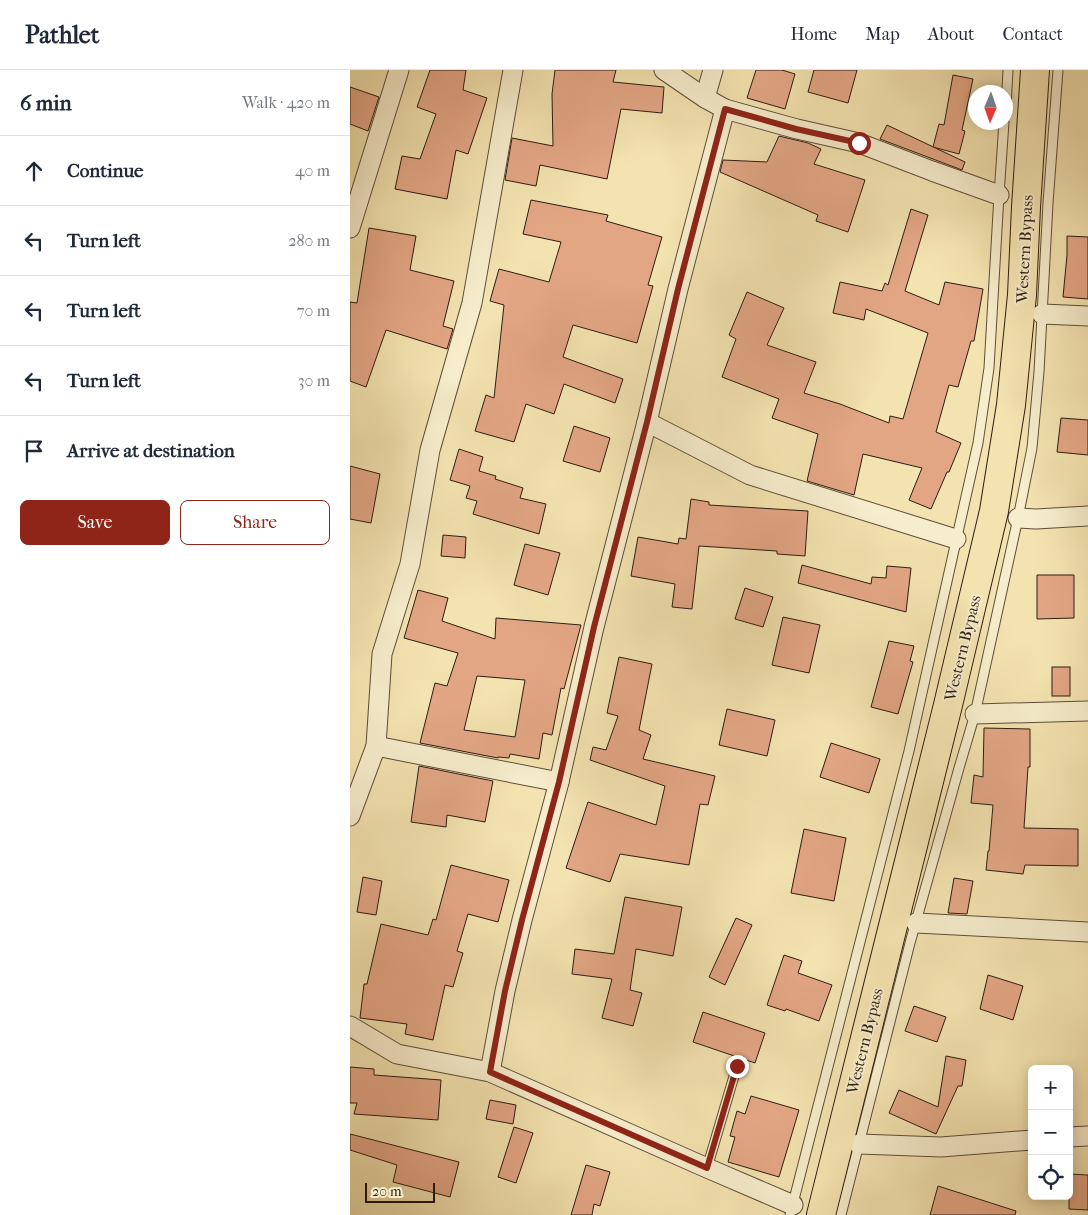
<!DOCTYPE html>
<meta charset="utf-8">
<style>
:root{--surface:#fff;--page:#f2f2f3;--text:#1f2937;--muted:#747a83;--line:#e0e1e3;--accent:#8f2418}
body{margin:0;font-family:"IM FELL French Canon",serif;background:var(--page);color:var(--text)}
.controls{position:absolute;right:15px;bottom:15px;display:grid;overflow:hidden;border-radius:8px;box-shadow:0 2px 12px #0003}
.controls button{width:45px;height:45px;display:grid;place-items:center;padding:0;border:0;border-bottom:1px solid var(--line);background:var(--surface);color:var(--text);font:25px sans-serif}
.compass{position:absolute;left:618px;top:15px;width:45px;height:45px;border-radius:50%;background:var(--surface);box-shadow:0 2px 12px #0003;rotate:182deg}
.scale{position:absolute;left:15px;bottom:12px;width:70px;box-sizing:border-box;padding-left:5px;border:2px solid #2d1c11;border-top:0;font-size:14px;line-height:18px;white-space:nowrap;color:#2d1c11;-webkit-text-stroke:4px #f7edcc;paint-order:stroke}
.stop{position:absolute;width:15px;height:15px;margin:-11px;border:4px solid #8f2418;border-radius:50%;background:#fff}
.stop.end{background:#8f2418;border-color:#fff;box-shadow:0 1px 5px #0008}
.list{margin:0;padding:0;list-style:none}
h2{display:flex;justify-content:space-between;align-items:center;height:65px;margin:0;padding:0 20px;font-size:21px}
h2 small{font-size:16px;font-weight:400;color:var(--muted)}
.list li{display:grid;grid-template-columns:32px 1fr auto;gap:15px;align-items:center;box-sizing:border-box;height:70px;padding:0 20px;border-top:1px solid var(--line)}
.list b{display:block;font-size:19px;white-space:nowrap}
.list em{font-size:16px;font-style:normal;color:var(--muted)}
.actions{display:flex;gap:10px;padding:15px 20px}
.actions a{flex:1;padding:11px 0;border:1px solid var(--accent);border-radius:8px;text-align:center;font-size:18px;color:var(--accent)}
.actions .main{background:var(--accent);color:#fff}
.icon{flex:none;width:28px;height:28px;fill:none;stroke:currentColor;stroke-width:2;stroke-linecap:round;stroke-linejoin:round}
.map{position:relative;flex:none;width:738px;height:1145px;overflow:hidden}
header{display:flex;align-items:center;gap:30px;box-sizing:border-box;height:70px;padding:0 25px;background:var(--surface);border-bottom:1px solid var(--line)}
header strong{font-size:24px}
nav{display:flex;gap:28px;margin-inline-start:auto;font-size:18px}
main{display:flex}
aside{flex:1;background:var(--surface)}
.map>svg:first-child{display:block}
.building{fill:#e3a685;stroke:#2d1c11;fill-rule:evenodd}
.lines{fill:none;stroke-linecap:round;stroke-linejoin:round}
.service-casing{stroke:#5e4e39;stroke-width:11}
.minor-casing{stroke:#5e4e39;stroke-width:21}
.primary-casing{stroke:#2d1c11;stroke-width:30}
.service{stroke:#f7edcc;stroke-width:9}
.minor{stroke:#f7edcc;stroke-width:19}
.primary{stroke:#f3e3b0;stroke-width:28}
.route{stroke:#8f2418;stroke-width:6}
.labels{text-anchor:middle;stroke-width:4;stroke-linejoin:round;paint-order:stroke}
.street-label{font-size:16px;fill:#2d1c11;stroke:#f7edcc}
</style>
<header>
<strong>Pathlet</strong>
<nav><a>Home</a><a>Map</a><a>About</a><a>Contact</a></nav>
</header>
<main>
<aside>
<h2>6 min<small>Walk · 420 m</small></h2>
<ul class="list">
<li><svg class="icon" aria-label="ahead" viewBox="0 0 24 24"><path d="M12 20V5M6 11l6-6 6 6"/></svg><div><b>Continue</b></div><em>40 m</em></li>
<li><svg class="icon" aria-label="left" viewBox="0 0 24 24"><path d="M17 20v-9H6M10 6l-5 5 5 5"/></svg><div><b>Turn left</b></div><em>280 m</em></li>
<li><svg class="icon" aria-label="left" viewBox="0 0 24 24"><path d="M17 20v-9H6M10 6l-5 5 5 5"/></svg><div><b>Turn left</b></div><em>70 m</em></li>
<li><svg class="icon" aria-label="left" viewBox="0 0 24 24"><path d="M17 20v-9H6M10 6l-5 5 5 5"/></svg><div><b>Turn left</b></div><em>30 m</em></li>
<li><svg class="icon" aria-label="arrive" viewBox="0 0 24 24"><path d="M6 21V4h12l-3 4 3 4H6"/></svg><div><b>Arrive at destination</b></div></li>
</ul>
<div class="actions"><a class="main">Save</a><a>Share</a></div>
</aside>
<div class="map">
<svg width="738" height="1145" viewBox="0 0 738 1145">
<rect width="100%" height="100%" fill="#f3e3b0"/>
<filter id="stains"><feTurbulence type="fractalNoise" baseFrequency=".004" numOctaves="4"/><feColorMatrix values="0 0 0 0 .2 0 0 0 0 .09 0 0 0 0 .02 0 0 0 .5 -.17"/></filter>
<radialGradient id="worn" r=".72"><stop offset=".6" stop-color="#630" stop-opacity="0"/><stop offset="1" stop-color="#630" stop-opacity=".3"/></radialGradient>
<g class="building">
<polygon points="80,0 116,0 113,20 137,28 118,84 106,80 97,129 45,119 52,86 70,89 86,44 67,37"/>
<polygon points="205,0 266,0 263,12 314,17 312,43 271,39 257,109 190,95 186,116 155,110 162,68 203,76 202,24"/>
<polygon points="406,0 432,0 445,4 435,39 397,28"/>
<polygon points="464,0 507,0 498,33 458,22"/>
<polygon points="603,5 623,9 612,60 615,61 609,84 583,77 589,54 594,55"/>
<polygon points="0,17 29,27 18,61 0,54"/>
<polygon points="537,55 615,92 612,100 530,69"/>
<polygon points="429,66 458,73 471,79 464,94 515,110 498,162 466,151 468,145 370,102 373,90 417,92"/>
<polygon points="181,130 258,145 256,151 312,167 298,215 303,216 287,273 223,255 213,287 273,309 265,333 214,314 204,344 176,334 164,372 125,361 136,325 144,328 154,235 140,231 149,199 199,212 211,172 173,164"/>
<polygon points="561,139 578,145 555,221 589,235 595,212 633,219 624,271 621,271 608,317 599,315 586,362 611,373 599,402 597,402 581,439 559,430 572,398 513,384 504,425 457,411 468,364 422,348 429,329 372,307 386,269 379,265 397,222 434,238 417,275 466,292 454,323 490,334 539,353 540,346 553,349 578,263 516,239 514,250 483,243 490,212 532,221 535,213 538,215"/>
<polygon points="19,158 66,166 60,200 104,211 93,256 103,259 97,279 36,260 16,317 0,311 0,232 7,233"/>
<polygon points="717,166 738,167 738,229 713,227 717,185"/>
<polygon points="711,348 738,350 738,385 707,382"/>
<polygon points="224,356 260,368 250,402 213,391"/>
<polygon points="109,379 133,387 129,401 146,406 145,409 173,418 170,428 196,434 189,464 123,444 127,431 116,428 120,416 100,410"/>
<polygon points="0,396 30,404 21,453 0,449"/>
<polygon points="341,429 359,432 359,435 458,441 455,486 427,484 427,481 349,476 342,539 322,537 325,514 281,506 288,467 328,474 329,468 336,469"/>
<polygon points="93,465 116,467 115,488 91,486"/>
<polygon points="175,474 210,483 198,525 164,515"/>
<polygon points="452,495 521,514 522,507 536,508 537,496 561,498 556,542 448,513"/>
<polygon points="687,505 724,505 724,548 687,549"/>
<polygon points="395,518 423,527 413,557 385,549"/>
<path d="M68,520L98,528L92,551L145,569L146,548L231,555L214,619L211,618L202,665L193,663L189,689L160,684L159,688L148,687V688L70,673L85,613L97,616L108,583L54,568ZM127,606L175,610L165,667L114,660Z"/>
<polygon points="433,547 470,555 459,603 422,595"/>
<polygon points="539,571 564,576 560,591 563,592 548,644 521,637"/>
<polygon points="269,587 302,594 289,660 301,665 293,689 365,706 358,735 350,734 339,795 270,784 260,812 216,798 238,732 306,755 315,716 240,690 243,677 256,680 268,646 257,643"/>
<rect x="702" y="597" width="18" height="29"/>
<polygon points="377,639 425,650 417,686 369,675"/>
<polygon points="634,658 680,659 680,697 678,697 674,758 728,759 728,796 675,795 673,804 636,800 638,781 639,781 643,735 621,733 624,705 633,707"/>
<polygon points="481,673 530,689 519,723 470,707"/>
<polygon points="69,696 143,711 135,752 97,745 96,757 61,752"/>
<polygon points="454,759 496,768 484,831 441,823"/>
<polygon points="101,795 159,810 148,852 118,844 107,881 113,883 103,917 95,915 83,970 55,964 57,954 10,948 14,914 17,914 31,854 78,865 83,849 86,850"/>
<polygon points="13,807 32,811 26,845 7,842"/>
<polygon points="604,808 623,811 617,844 598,843"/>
<polygon points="275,827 332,837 323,886 286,879 280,920 292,923 283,956 252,948 262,909 222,904 225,879 264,884"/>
<polygon points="386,848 402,855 375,915 359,907"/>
<polygon points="434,885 452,891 448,903 482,915 469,951 436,939 435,941 417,935"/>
<polygon points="638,905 673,916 663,950 630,939"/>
<polygon points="564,936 596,947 587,972 555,961"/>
<polygon points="353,942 415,963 405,993 343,972"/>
<polygon points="596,986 616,990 612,1016 608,1016 586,1064 539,1043 549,1020 588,1037"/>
<polygon points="0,997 24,999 24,1005 91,1010 88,1050 4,1044 7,1033 0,1033"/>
<polygon points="401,1026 449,1040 429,1107 378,1092 385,1067 380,1066 387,1041 395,1044"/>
<polygon points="140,1030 166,1035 163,1054 136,1049"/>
<polygon points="164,1057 183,1063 166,1113 148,1107"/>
<polygon points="0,1064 109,1092 100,1127 43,1112 47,1095 0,1080"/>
<polygon points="236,1095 260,1102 250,1136 244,1134 242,1145 221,1145"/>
<polygon points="719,1104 738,1105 738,1140 719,1139"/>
<polygon points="588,1116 666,1141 665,1145 580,1145"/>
</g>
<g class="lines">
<g class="service-casing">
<g id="service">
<polyline points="656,37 658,0"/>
<polyline points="357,1098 387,996"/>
<polyline points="440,1145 559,681 628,373 639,298 649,125 654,52"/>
<polyline points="491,1145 560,873 609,698 625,644 668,448 682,378 689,302 698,133 708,0"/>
</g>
</g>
<g class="minor-casing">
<g id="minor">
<polyline points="314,0 355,28 375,39 447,59 509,73 582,101 649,125"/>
<polyline points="355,28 363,0"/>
<polyline points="375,39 328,219 297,352 400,405 606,469"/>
<polyline points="0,158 49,0"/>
<polyline points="692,244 738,246"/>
<polyline points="668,448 686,449 738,446"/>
<polyline points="625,644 738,641"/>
<polyline points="26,676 209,712"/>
<polyline points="0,746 26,676 32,584 60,494 80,380 122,233 163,0"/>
<polyline points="566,853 738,862"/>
<polyline points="0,956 47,984 140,1002 357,1098 443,1135"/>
<polyline points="140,1002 155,921 172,850 209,712 244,557 297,352"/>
<polyline points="719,1067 738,1066"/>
<polyline points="509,1074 591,1077 682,1070"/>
</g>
</g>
<g class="primary-casing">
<polyline id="primary" points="471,1145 598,635 644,441 661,335 672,225 676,137 685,0"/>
</g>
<use href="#service" class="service"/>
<use href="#minor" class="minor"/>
<use href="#primary" class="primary"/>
</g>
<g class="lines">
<polyline class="route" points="387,996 357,1098 140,1002 155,921 172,850 209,712 244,557 297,352 328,219 375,39 446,59 509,73"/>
</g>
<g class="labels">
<g class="street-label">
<text transform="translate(674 179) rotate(-87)" y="6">Western Bypass</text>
<text transform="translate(612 578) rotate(-76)" y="6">Western Bypass</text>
<text transform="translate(514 971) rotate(-76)" y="6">Western Bypass</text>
</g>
</g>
<rect width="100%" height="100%" filter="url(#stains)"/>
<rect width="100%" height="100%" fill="url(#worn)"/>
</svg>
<div class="controls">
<button>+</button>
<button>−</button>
<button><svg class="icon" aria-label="locate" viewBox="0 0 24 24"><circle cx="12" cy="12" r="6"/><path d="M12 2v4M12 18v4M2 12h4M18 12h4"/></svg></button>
</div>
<svg class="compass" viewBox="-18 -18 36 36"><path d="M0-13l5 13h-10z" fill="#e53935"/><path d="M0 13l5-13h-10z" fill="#747a83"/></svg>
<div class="scale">20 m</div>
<div class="stop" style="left:509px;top:73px"></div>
<div class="stop end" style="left:387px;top:996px"></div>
</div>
</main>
